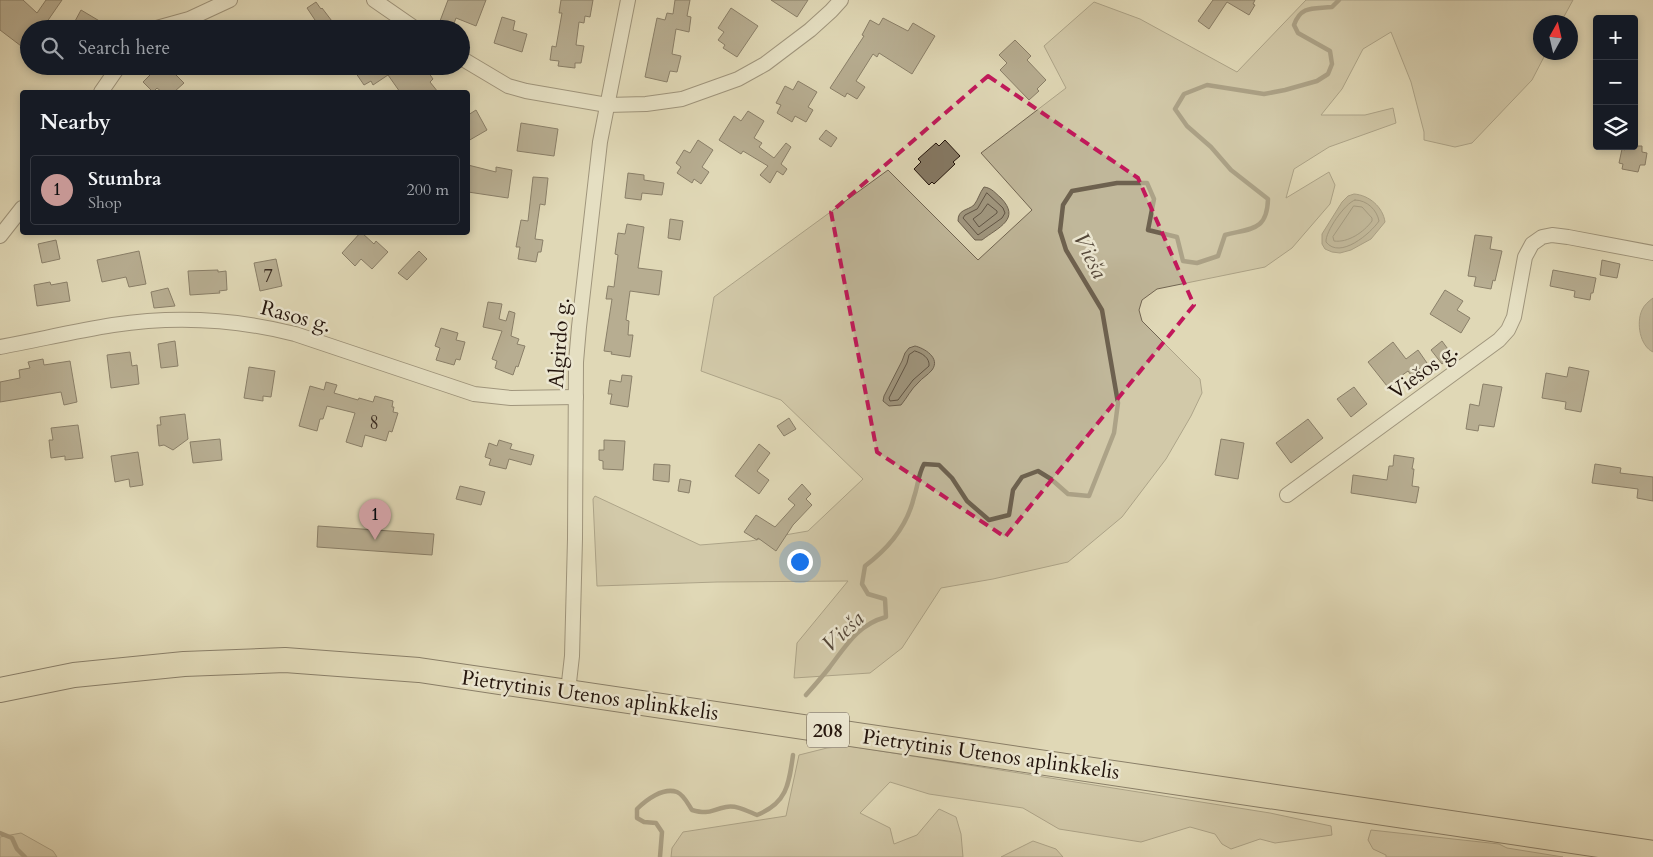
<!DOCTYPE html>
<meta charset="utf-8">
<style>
:root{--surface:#171b24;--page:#20242c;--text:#f1f3f6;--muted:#9ea1a6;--line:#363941;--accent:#c59692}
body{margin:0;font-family:Cardo,serif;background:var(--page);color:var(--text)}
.controls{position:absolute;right:15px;top:15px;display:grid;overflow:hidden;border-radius:5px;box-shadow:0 2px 8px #0003}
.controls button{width:45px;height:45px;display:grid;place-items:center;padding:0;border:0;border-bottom:1px solid var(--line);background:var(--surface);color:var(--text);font:25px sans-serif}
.compass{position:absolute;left:1533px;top:15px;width:45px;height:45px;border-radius:50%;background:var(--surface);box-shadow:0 2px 8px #0003;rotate:8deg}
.you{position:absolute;left:799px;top:561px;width:18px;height:18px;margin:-12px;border:4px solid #fff;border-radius:50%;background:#1a73e8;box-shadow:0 0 0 8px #1a73e833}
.badge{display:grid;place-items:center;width:32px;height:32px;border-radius:50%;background:var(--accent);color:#111;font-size:16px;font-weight:700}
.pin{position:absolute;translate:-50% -41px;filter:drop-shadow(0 1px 2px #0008)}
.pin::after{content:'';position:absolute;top:26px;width:18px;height:15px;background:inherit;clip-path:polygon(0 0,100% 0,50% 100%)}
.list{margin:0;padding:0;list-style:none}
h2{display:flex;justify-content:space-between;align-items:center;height:65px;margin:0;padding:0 20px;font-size:21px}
h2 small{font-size:16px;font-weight:400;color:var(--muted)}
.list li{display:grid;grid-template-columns:32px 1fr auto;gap:15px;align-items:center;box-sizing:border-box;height:70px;margin:0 10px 10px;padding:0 10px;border:1px solid var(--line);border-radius:5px}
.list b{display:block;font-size:19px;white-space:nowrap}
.list p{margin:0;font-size:16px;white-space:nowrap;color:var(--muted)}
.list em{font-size:16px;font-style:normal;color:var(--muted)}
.icon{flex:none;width:28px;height:28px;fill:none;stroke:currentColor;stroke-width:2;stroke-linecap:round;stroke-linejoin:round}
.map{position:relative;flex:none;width:1653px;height:857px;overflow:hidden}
.search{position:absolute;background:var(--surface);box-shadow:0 2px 8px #0003;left:20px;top:20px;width:450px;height:55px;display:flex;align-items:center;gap:12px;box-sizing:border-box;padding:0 18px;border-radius:28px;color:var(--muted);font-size:19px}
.panel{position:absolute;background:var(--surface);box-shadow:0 2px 8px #0003;left:20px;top:90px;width:450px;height:145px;border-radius:5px}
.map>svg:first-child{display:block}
.green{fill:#c0b79a;stroke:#716552}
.water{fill:#9f957d;stroke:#6d614f}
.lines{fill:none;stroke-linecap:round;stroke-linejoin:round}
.shore{stroke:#605444;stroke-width:1}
.stream{stroke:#6d614f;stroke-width:4.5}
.building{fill:#857964;stroke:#22130b}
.street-casing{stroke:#524436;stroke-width:16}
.highway-casing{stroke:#22130b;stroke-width:26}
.street{stroke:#ebe6d0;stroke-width:14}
.highway{stroke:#e0d8b7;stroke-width:24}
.marked{fill:none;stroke:#c2185b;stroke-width:4;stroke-dasharray:10 6;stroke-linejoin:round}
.labels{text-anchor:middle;stroke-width:5;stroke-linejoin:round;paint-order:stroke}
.number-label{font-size:19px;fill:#3b2c21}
.shield{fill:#ebe6d0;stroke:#5e5246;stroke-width:1}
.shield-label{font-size:20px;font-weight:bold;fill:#22130b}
.street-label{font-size:21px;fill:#22130b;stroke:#ebe6d0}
.water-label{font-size:22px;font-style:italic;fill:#544739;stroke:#ebe6d0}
</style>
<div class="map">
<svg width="1653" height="857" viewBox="0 0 1653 857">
<rect width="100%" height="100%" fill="#e0d8b7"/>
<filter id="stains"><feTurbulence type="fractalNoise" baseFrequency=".004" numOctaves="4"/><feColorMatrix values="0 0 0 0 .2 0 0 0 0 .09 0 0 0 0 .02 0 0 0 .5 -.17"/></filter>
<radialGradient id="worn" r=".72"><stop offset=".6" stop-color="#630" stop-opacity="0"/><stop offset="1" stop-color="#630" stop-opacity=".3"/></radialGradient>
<g class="green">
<polygon points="1306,0 1573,0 1561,22 1540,22 1540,52 1546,53 1532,80 1472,143 1455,147 1424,140 1424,132 1411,82 1391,32 1363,49 1342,89 1321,115 1365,115 1393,108 1396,123 1329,147 1294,169 1286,198 1329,172 1335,185 1330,204 1292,248 1265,267 1157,289 1142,300 1139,310 1142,321 1200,379 1202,393 1191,416 1166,459 1122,517 1068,562 993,579 941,588 902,648 870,673 794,678 797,643 848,581 717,582 597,586 593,499 595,496 700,545 750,541 808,531 863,479 781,400 701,371 714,297 888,170 978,260 1032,210 981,153 1066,88 1044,46 1094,2 1140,19 1237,72"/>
<polygon points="849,746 1270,813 1331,826 1332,835 1275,843 1260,839 1231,849 1222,844 1215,834 1190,827 1141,842 1059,829 1023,808 929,794 890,782 860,813 890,828 894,844 917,835 939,809 956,817 961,834 963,857 671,857 672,848 683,832 786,816 799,755 827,748"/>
<polygon points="1371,830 1499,844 1507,848 1563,857 1386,857 1386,855 1373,849 1368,840"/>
<polygon points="21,833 53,851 57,857 0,857 0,837"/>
<polygon points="1033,841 1056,849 1063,857 1001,857"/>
</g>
<g class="water">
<path d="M984,187C992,188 995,193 1001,198C1021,219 999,227 982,240H975L958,221C958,209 967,211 974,205C978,200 980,192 984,187Z"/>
<path d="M1354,194C1369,195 1383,207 1385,222L1371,239L1351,250L1340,253L1332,252L1325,249L1322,244V234L1342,202L1348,196Z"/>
<path d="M1653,298V352C1640,346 1636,323 1642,310C1644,305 1649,301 1653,298Z"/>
<path d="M915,346C924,348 941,358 932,370C928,375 922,378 918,383C911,389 907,398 901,405L889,406L883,401L884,396L902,361L905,353L909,348Z"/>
</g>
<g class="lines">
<g class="shore">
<polygon points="987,193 1003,208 1005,213 1002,218 978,235 963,218 965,215 977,209"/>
<path d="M1355,200C1367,200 1377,210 1379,221C1371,233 1340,260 1326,242C1325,232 1345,203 1355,200Z"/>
<polygon points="988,204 997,211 997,213 979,227 973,219 981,213"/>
<path d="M1354,206L1362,207L1372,218V221C1364,232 1348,243 1334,241L1333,237Z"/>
<path d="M915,351C922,353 930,358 929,366L913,380L898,400L890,401L889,398L907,363L909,355Z"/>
</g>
<g class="stream">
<path d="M806,695C814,686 822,677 829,668C846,646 857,625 886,617L885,599L868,594L862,584L865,566C889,548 907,527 914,497C918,486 918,475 924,464L939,465L952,478L967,501L989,520L1009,515L1013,490L1022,477L1038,471L1051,479L1068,494L1089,496L1114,433L1118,403L1102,310L1066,250L1060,231L1063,205L1072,191L1117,183H1147L1154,199L1148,230L1177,237L1183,261L1197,263L1218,256L1225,235C1252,228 1267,231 1268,199L1231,170L1211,147L1187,126L1175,109L1184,94L1207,85L1264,94L1285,90L1317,81L1328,74L1332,64L1330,51L1298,33L1294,25C1301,5 1314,9 1332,7L1339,0"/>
<polyline points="0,833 12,838 17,849 25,857"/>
<path d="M660,857L662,832L656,823L644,822L637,818V809C646,800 663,787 677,792C684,795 688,804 692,810C710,815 710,810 726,807C737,805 747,811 757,815C787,803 789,784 793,755"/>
</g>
</g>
<g class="building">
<polygon points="0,0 23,0 37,13 46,0 62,0 42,29 29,29 29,52 0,30"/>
<polygon points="448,0 486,0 476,26 456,18 453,26 440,21"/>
<polygon points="561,0 593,0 590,17 585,16 584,23 579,22 576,45 584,46 581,63 575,63 575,68 558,66 559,61 550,60 552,46 556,47 562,13 559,13"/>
<polygon points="675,0 690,0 687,16 691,17 689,32 676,29 672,54 681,56 677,72 670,71 667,82 645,77 657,18 665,20 667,13 673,14"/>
<polygon points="771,0 808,0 797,17"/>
<polygon points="1213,0 1255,0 1253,4 1255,5 1249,15 1227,2 1209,29 1198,21"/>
<polygon points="316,2 321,9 322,8 338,29 321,29 307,8"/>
<polygon points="731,8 758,26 737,57 723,48 725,45 718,40 724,32 718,28"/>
<polygon points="81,10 113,29 85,29 74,23"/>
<polygon points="502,17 515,21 513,30 527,34 522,52 494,43"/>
<polygon points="883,18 908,31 913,23 935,36 912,74 879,53 877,57 873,54 856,81 865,87 857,99 847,93 845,97 830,88 864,36 862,35 870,20 879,25"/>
<polygon points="1015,40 1031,56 1027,60 1046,80 1037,89 1039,91 1029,100 1000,70 1007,63 999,55"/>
<polygon points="145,66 179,66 173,72 184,83 174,92 162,92 157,88 153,92 143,82 152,73"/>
<polygon points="351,66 424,66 433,79 430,82 438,92 400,92 388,75 373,85 371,81 364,85"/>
<polygon points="798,81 817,92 808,107 813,110 806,122 795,116 792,122 777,113 781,105 776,103 785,86 793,90"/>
<polygon points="476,110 487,130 468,141 468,115"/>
<polygon points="748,111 764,121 754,138 762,143 759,147 774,158 786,143 791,147 781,164 787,169 783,175 777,171 770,183 760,175 768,166 743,151 741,154 719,140 734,116 741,121"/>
<polygon points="521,123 558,129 554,156 517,151"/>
<polygon points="826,130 837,138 831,147 819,139"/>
<polygon points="698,140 713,150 702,167 709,172 701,184 694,179 692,183 677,173 681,167 676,163 684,150 690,153"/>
<polygon points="945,140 960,156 953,162 955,164 934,184 932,182 929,185 914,169 921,162 918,159 936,143 939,146"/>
<polygon points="1626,146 1642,146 1642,152 1647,153 1645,165 1640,165 1638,172 1622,169 1623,164 1619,163 1622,149 1625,150"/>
<polygon points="468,165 496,172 496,167 512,170 508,198 468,192"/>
<polygon points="628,173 644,175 644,180 664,183 662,195 642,193 641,200 625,198"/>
<polygon points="533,177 548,178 545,205 540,204 535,239 543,240 541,252 538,252 536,262 518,259 520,247 516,247 521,220 528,221"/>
<polygon points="670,219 683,221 680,240 668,238"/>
<polygon points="627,224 644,227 638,268 662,271 659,295 630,291 626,320 629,321 628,335 633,335 630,357 611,354 612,352 604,351 612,299 606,299 608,286 614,287 618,255 615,254 618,233 625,234"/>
<polygon points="361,232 374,244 376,241 388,252 372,269 361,259 355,266 342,253"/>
<polygon points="1475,235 1492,237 1490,249 1502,251 1495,281 1493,280 1491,289 1474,286 1476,277 1468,276"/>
<polygon points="56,240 60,259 42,263 38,244"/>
<polygon points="139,251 146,284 129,287 126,277 102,282 97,260"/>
<polygon points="419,251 427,259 407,280 398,273"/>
<polygon points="276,259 282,286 260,291 254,263"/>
<polygon points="1602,260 1620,264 1617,278 1600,275"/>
<polygon points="218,270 218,272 226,271 227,290 219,291 220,293 190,295 188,271"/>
<polygon points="1553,270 1596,278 1593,293 1591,293 1590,300 1574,297 1575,291 1550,286"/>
<polygon points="50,282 51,285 67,282 70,301 37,306 34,285"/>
<polygon points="168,288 175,306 154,308 151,292"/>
<polygon points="1445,290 1463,301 1457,310 1470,318 1461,333 1430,314"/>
<polygon points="488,302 502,304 499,319 506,321 509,311 515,313 511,336 519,339 517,344 525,346 518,367 516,366 513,375 495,368 497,361 492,359 502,331 483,327"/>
<polygon points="441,328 458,333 456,340 465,342 460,360 456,359 454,365 436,360 440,348 435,346"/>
<polygon points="175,341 178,366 161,368 158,344"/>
<polygon points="1442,341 1453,356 1442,364 1431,350"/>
<polygon points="1393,342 1406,359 1418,350 1427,363 1411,375 1408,371 1387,386 1368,362"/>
<polygon points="130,352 132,366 137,365 139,384 111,388 107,355"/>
<polygon points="43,359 44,365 70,361 77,402 64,405 61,392 0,402 0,382 20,378 19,370 30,368 28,362"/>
<polygon points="249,367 275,371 271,397 263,396 263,401 244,398"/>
<polygon points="1569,367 1589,371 1581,412 1565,409 1566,402 1542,398 1546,373 1567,377"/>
<polygon points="622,375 632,376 628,407 610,404 612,394 608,394 610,380 621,382"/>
<polygon points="326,382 337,385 334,393 358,400 359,398 373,402 375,396 393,401 392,407 394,407 393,412 398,413 392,432 389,431 386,441 365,435 362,447 346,442 355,413 327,406 323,419 320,419 317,431 299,426 310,386 324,390"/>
<polygon points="1483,384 1502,387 1494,427 1479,425 1478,431 1466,429 1470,404 1479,406"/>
<polygon points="1354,387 1367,404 1351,417 1337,399"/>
<polygon points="185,414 188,439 173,450 164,445 159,446 157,425 161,425 160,417"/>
<polygon points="789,418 796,429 784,436 777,426"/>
<polygon points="1308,419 1323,438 1291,463 1276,443"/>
<polygon points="78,425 83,458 65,460 65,456 51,458 49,440 53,440 51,428"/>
<polygon points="220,439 222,460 193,463 190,442"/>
<polygon points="1221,439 1244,443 1238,479 1215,475"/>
<polygon points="499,440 512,444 510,449 534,455 531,465 509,459 506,469 489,465 491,459 485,457 489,443 497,446"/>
<polygon points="604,440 625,441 623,470 603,469 603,461 599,460 599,450 604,450"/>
<polygon points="759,444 770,453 757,471 769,480 759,494 735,476"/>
<polygon points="138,452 143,485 130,487 129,479 115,482 111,456"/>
<polygon points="1394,455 1414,458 1412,469 1414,469 1412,486 1419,487 1416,503 1351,493 1353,475 1387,480 1389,466 1393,466"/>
<polygon points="654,464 670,465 669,482 653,480"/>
<polygon points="1595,464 1621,468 1620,473 1653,477 1653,501 1637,498 1638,489 1592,483"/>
<polygon points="680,479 691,481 689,493 678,491"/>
<polygon points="802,484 811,494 806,499 812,505 793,525 776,551 758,538 757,540 744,532 756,515 775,527 795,505 788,499"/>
<polygon points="460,486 485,492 481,505 456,499"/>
<polygon points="318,526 434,534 432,555 317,547"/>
</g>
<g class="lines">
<g class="street-casing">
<g id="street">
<polyline points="374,0 416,29"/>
<polyline points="153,29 189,19 230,0"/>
<polyline points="461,58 508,86 526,91 607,105 646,104 682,99 738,79 765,64 810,30 831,11 841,0"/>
<polyline points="101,92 119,66"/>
<polyline points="0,236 22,208"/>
<path d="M0,347C38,340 75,331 113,325C173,316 236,319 295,334L474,394L511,398L576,397"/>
<polyline points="1287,495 1499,340 1508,330 1514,317 1525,257 1532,244 1542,237 1552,235 1568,237 1653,253"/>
<polyline points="568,691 572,656 575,539 576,362 579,327 600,142 628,0"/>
</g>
</g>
<g class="highway-casing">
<polyline id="highway" points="0,690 74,675 184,664 285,660 419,670 1653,853"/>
</g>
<use href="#street" class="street"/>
<use href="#highway" class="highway"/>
</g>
<path d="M0 0H1653V857H0ZM988,76L1138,178L1194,305L1005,537L877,452L831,212Z" fill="#e0d8b7" fill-opacity=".55" fill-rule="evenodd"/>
<path class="marked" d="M988,76L1138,178L1194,305L1005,537L877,452L831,212Z"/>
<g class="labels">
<g class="number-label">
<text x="268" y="282">7</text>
<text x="374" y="429">8</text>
</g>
<rect class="shield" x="807" y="712.5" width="42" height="35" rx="4"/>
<g class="shield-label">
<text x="828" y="737">208</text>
</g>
<g class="street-label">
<text transform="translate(296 316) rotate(15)" y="7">Rasos g.</text>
<text transform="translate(559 343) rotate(-86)" y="7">Algirdo g.</text>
<text transform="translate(1423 371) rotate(-36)" y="7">Viešos g.</text>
<text transform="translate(590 695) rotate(8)" y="7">Pietrytinis Utenos aplinkkelis</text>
<text transform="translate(991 754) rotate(8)" y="7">Pietrytinis Utenos aplinkkelis</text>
</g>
<g class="water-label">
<text transform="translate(1091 255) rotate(63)" y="8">Vieša</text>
<text transform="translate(842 631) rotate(-43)" y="8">Vieša</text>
</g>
</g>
<rect width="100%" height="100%" filter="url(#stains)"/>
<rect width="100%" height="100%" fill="url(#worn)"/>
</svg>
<div class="controls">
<button>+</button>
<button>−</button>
<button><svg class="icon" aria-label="layers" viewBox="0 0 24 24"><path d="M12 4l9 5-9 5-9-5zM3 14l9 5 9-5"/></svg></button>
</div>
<svg class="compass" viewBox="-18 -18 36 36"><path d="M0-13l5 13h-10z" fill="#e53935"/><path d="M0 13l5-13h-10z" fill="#9ea1a6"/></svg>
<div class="you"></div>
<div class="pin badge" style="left:375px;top:540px">1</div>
<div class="search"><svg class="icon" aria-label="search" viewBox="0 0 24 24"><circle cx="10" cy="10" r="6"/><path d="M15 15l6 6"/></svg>Search here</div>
<section class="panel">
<h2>Nearby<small></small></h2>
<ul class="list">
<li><span class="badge">1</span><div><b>Stumbra</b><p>Shop</p></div><em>200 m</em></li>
</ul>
</section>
</div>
